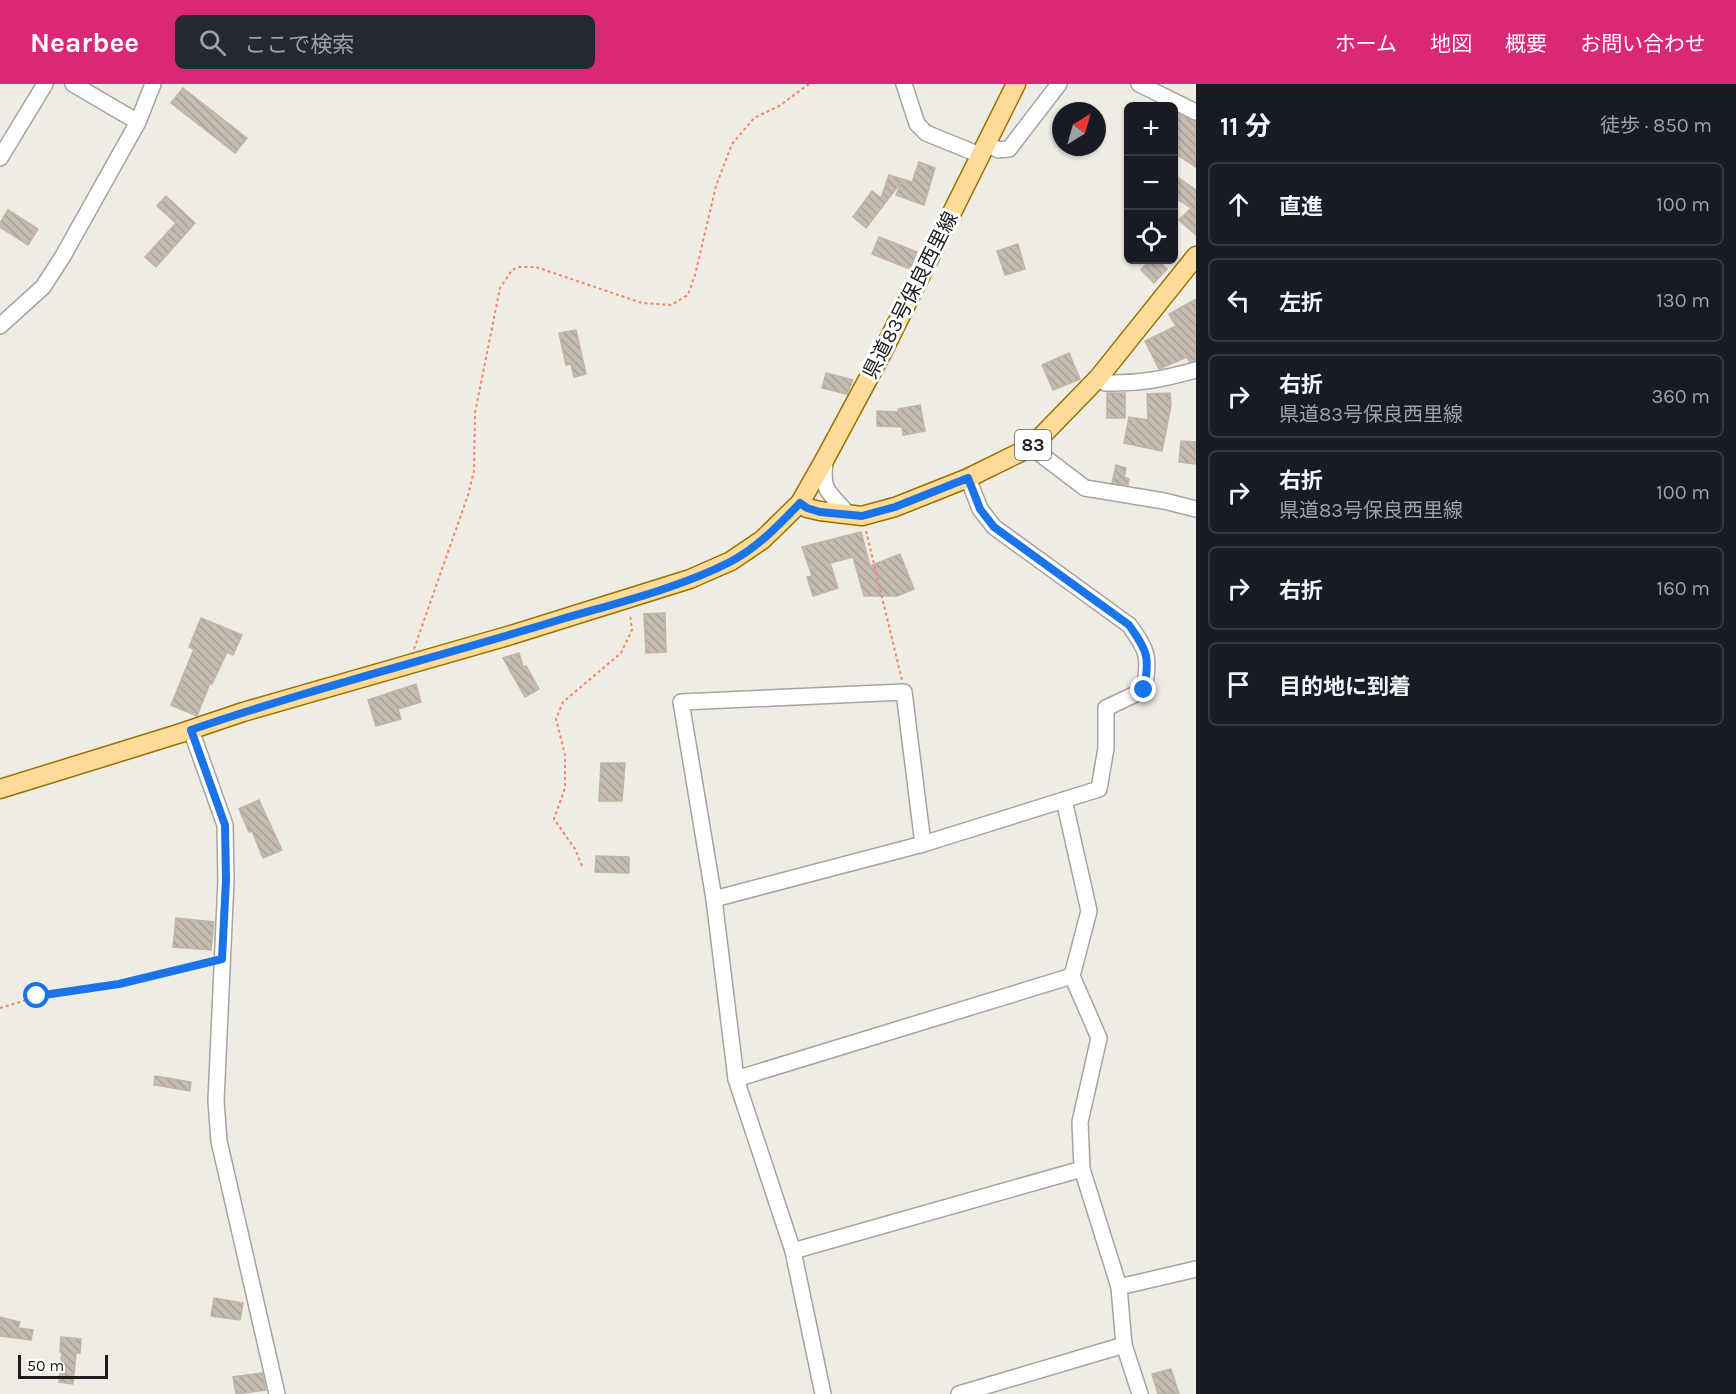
<!DOCTYPE html>
<html lang="ja">
<meta charset="utf-8">
<style>
:root{--surface:#171b24;--page:#242831;--text:#f1f3f6;--muted:#9ea1a6;--line:#363941;--accent:#db2777}
body{margin:0;font-family:Karla,"Noto Sans JP",sans-serif;background:var(--page);color:var(--text)}
.controls{position:absolute;right:18px;top:18px;display:grid;overflow:hidden;border-radius:9px;box-shadow:0 2px 4px #0004}
.controls button{width:54px;height:54px;display:grid;place-items:center;padding:0;border:0;border-bottom:2px solid var(--line);background:var(--surface);color:var(--text);font:30px sans-serif}
.compass{position:absolute;left:1052px;top:18px;width:54px;height:54px;border-radius:50%;background:var(--surface);box-shadow:0 2px 4px #0004;rotate:37deg}
.scale{position:absolute;left:18px;bottom:15px;width:90px;box-sizing:border-box;padding-left:6px;border:3px solid #1d1d1d;border-top:0;font-size:16px;line-height:21px;white-space:nowrap;color:#1d1d1d;-webkit-text-stroke:4px #fff;paint-order:stroke}
.stop{position:absolute;width:18px;height:18px;margin:-14px;border:4px solid #1a73e8;border-radius:50%;background:#fff}
.stop.end{background:#1a73e8;border-color:#fff;box-shadow:0 2px 6px #0008}
.list{margin:0;padding:0;list-style:none}
h2{display:flex;justify-content:space-between;align-items:center;height:78px;margin:0;padding:0 24px;font-size:26px}
h2 small{font-size:20px;font-weight:400;color:var(--muted)}
.list li{display:grid;grid-template-columns:39px 1fr auto;gap:18px;align-items:center;box-sizing:border-box;height:84px;margin:0 12px 12px;padding:0 12px;border:2px solid var(--line);border-radius:9px}
.list b{display:block;font-size:22px;white-space:nowrap}
.list p{margin:0;font-size:20px;white-space:nowrap;color:var(--muted)}
.list em{font-size:20px;font-style:normal;color:var(--muted)}
.icon{flex:none;width:33px;height:33px;fill:none;stroke:currentColor;stroke-width:2;stroke-linecap:round;stroke-linejoin:round}
.map{position:relative;flex:none;width:1196px;height:1310px;overflow:hidden}
header{display:flex;align-items:center;gap:36px;box-sizing:border-box;height:84px;padding:0 30px;background:var(--accent);color:#fff}
header strong{font-size:28px}
nav{display:flex;gap:33px;margin-inline-start:auto;font-size:21px}
.search{width:420px;height:54px;background:var(--page);display:flex;align-items:center;gap:15px;box-sizing:border-box;padding:0 21px;border-radius:9px;color:var(--muted);font-size:22px}
main{display:flex}
aside{flex:1;background:var(--surface)}
.map>svg:first-child{display:block}
.building{fill:url(#building-back-hatch);stroke:#c1b4a5;stroke-width:1.5}
.lines{fill:none;stroke-linecap:round;stroke-linejoin:round}
.minor-casing{stroke:#a4a4a4;stroke-width:18}
.major-casing{stroke:#977200;stroke-width:21}
.path{stroke:#fd8366;stroke-width:2;stroke-dasharray:3 3;stroke-linecap:butt}
.minor{stroke:#fff;stroke-width:15}
.major{stroke:#fedb99;stroke-width:18}
.route{stroke:#1a73e8;stroke-width:8}
.labels{text-anchor:middle;stroke-width:6;stroke-linejoin:round;paint-order:stroke}
.shield{fill:#fff;stroke:#616161;stroke-width:1.5}
.shield-label{font-size:18px;font-weight:bold;fill:#1d1d1d}
.street-label{font-size:20px;fill:#1d1d1d;stroke:#fff}
</style>
<header>
<strong>Nearbee</strong>
<div class="search"><svg class="icon" aria-label="search" viewBox="0 0 24 24"><circle cx="10" cy="10" r="6"/><path d="M15 15l6 6"/></svg>ここで検索</div>
<nav><a>ホーム</a><a>地図</a><a>概要</a><a>お問い合わせ</a></nav>
</header>
<main>
<div class="map">
<svg width="1196" height="1310" viewBox="0 0 1196 1310">
<defs>
<pattern id="building-back-hatch" width="6" height="6" patternUnits="userSpaceOnUse" patternTransform="scale(1.5)"><rect width="6" height="6" fill="#c4bbb2"/><path d="M-1 5l2 2M0 0l6 6M5-1l2 2" fill="none" stroke="#a8a099"/></pattern>
</defs>
<rect width="100%" height="100%" fill="#efece3"/>
<g class="building">
<polygon points="183,4 247,54 235,69 171,19"/>
<polygon points="1173,28 1196,38 1196,83 1173,68"/>
<polygon points="919,78 935,84 924,121 896,111 902,97 866,144 853,133 872,107 881,114 889,91 912,98"/>
<polygon points="1173,90 1196,106 1196,151 1179,136 1191,124 1173,112"/>
<polygon points="166,112 195,139 156,183 145,173 176,139 157,122"/>
<polygon points="8,126 38,145 28,161 0,143 0,139"/>
<polygon points="879,153 917,168 910,185 872,170"/>
<polygon points="1018,160 1025,185 1005,191 997,167"/>
<polygon points="1150,176 1157,176 1167,185 1154,199 1141,186"/>
<polygon points="1196,215 1196,277 1190,278 1187,273 1159,285 1145,257 1176,242 1169,230"/>
<polygon points="576,246 586,290 574,293 571,280 566,281 559,249"/>
<polygon points="1069,269 1080,295 1053,306 1042,281"/>
<polygon points="826,289 853,296 847,310 822,304"/>
<rect x="1107" y="309" width="18" height="25"/>
<polygon points="1170,309 1171,322 1162,367 1124,359 1129,333 1148,336 1147,310"/>
<polygon points="920,321 925,347 903,351 902,343 877,342 877,327 899,328 898,325"/>
<polygon points="1181,357 1196,358 1196,380 1179,378"/>
<polygon points="1116,381 1126,384 1124,393 1129,395 1128,401 1112,399"/>
<polygon points="861,448 870,482 900,470 914,505 897,512 864,512 853,473 830,479 838,504 813,512 807,493 812,492 802,463"/>
<polygon points="665,529 666,568 646,569 644,530"/>
<polygon points="201,534 242,551 233,571 227,568 212,600 210,599 197,632 171,621 194,565 189,563"/>
<polygon points="519,569 523,583 526,582 539,605 525,613 503,574"/>
<polygon points="416,600 421,618 398,625 401,635 376,642 368,616"/>
<polygon points="601,679 625,679 622,717 599,717"/>
<polygon points="259,716 282,766 263,774 252,747 249,748 239,725"/>
<polygon points="596,772 629,773 629,789 595,788"/>
<polygon points="176,834 214,838 211,866 173,863"/>
<polygon points="155,992 191,998 190,1007 154,1001"/>
<polygon points="214,1214 243,1219 240,1236 211,1232"/>
<polygon points="0,1233 20,1238 18,1244 33,1246 31,1256 0,1252"/>
<polygon points="61,1253 81,1255 80,1269 76,1269 73,1300 59,1298 62,1268 60,1268"/>
<polygon points="1171,1285 1179,1310 1158,1310 1152,1290"/>
<polygon points="262,1289 266,1306 236,1310 233,1293"/>
</g>
<g class="lines">
<g class="minor-casing">
<g id="minor">
<polyline points="73,0 138,38"/>
<polyline points="904,0 917,40 926,49 980,71"/>
<polyline points="1139,0 1196,28"/>
<polyline points="987,59 998,66 1009,65 1059,0"/>
<polyline points="0,74 45,0"/>
<polyline points="0,242 43,203 63,172 138,38 153,0"/>
<path d="M1099,293L1105,299C1139,300 1164,295 1196,286"/>
<polyline points="1031,363 1085,404 1164,417 1196,425"/>
<path d="M825,378C821,409 830,408 848,430"/>
<polyline points="191,646 225,741 226,796 216,1017 219,1057 277,1310"/>
<polyline points="1064,716 1089,827 1072,892 1099,954 1080,1038 1082,1085 1119,1203"/>
<path d="M714,815L923,760L1099,705L1106,664V624L1144,606C1150,573 1148,567 1129,541L994,443L980,425L968,394"/>
<polyline points="736,995 1072,892"/>
<polyline points="793,1167 1082,1085"/>
<polyline points="823,1310 793,1167 736,995 714,815 681,618 904,608 923,760"/>
<polyline points="959,1310 1124,1261"/>
<polyline points="1140,1310 1124,1261 1119,1203 1196,1185"/>
</g>
</g>
<g class="major-casing">
<g id="major">
<polyline points="800,419 807,424 820,427 862,432 895,423 968,394 1031,363 1099,293 1196,172"/>
<polyline points="0,705 181,649 243,628 511,551 690,495 731,477 762,456 800,419 825,375 882,269 1016,0"/>
</g>
</g>
<g class="path">
<polyline points="866,447 902,596"/>
<polyline points="414,565 468,411 474,387 475,329 500,204 512,186 519,183 536,183 642,219 671,221 688,211 695,191 716,102 732,60 754,34 779,22 809,0"/>
<polyline points="582,782 575,765 554,735 565,704 565,671 556,635 563,618 621,569 632,546 630,530"/>
<polyline points="0,924 37,913 119,900 208,878"/>
</g>
<use href="#minor" class="minor"/>
<use href="#major" class="major"/>
</g>
<g class="lines">
<path class="route" d="M37,912L119,900L222,875L226,796L225,741L191,646C313,604 439,573 562,535C617,519 679,504 730,478C757,464 779,441 800,419L807,424L820,428L862,432L895,423L968,394L980,425L994,443L1129,541C1148,568 1150,573 1144,606"/>
</g>
<g class="labels">
<rect class="shield" x="1015" y="346" width="36" height="30" rx="4.5"/>
<g class="shield-label">
<text x="1033" y="367">83</text>
</g>
<g class="street-label">
<text transform="translate(910 211) rotate(-63)" y="7">県道83号保良西里線</text>
</g>
</g>
</svg>
<div class="controls">
<button>+</button>
<button>−</button>
<button><svg class="icon" aria-label="locate" viewBox="0 0 24 24"><circle cx="12" cy="12" r="6"/><path d="M12 2v4M12 18v4M2 12h4M18 12h4"/></svg></button>
</div>
<svg class="compass" viewBox="-18 -18 36 36"><path d="M0-13l5 13h-10z" fill="#e53935"/><path d="M0 13l5-13h-10z" fill="#9ea1a6"/></svg>
<div class="scale">50 m</div>
<div class="stop" style="left:37px;top:912px"></div>
<div class="stop end" style="left:1144px;top:606px"></div>
</div>
<aside>
<h2>11 分<small>徒歩 · 850 m</small></h2>
<ul class="list">
<li><svg class="icon" aria-label="ahead" viewBox="0 0 24 24"><path d="M12 20V5M6 11l6-6 6 6"/></svg><div><b>直進</b></div><em>100 m</em></li>
<li><svg class="icon" aria-label="left" viewBox="0 0 24 24"><path d="M17 20v-9H6M10 6l-5 5 5 5"/></svg><div><b>左折</b></div><em>130 m</em></li>
<li><svg class="icon" aria-label="right" viewBox="0 0 24 24"><path d="M7 20v-9h11M14 6l5 5-5 5"/></svg><div><b>右折</b><p>県道83号保良西里線</p></div><em>360 m</em></li>
<li><svg class="icon" aria-label="right" viewBox="0 0 24 24"><path d="M7 20v-9h11M14 6l5 5-5 5"/></svg><div><b>右折</b><p>県道83号保良西里線</p></div><em>100 m</em></li>
<li><svg class="icon" aria-label="right" viewBox="0 0 24 24"><path d="M7 20v-9h11M14 6l5 5-5 5"/></svg><div><b>右折</b></div><em>160 m</em></li>
<li><svg class="icon" aria-label="arrive" viewBox="0 0 24 24"><path d="M6 21V4h12l-3 4 3 4H6"/></svg><div><b>目的地に到着</b></div></li>
</ul>
</aside>
</main>
